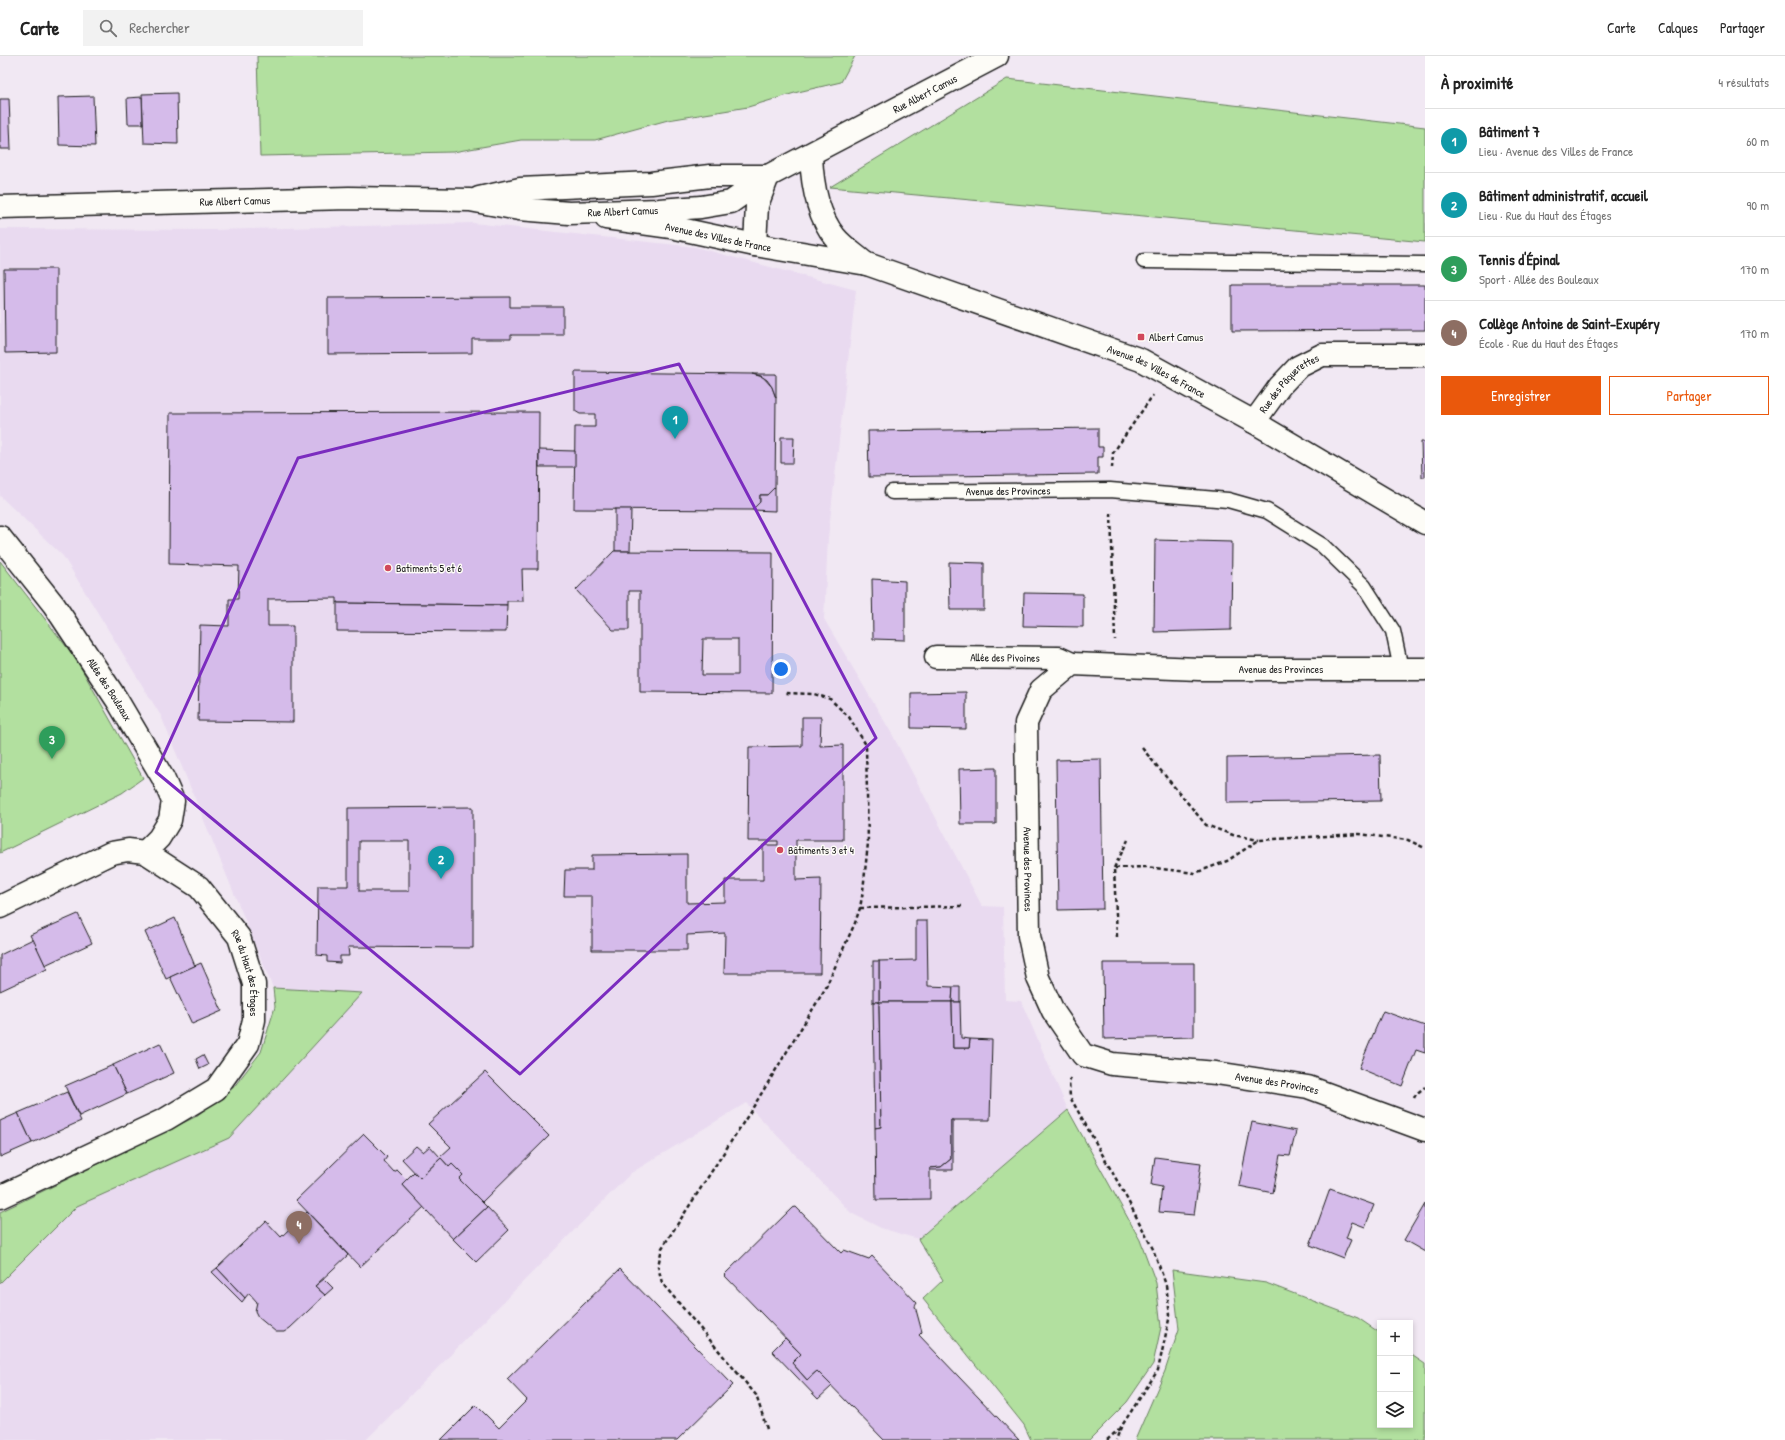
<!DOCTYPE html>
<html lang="fr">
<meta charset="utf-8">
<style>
:root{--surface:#fff;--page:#f2f2f2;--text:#222;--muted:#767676;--line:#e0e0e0;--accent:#ea580c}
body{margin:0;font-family:"Patrick Hand",sans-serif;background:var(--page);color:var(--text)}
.controls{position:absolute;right:12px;bottom:12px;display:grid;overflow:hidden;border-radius:0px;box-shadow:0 2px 6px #0003}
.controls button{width:36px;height:36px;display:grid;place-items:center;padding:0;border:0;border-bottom:1px solid var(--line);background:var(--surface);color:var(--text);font:20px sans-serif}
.you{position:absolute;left:781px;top:613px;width:14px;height:14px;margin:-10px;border:3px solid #fff;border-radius:50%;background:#1a73e8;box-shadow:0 0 0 6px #1a73e833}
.badge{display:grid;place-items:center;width:26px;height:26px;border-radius:50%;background:var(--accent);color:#fff;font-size:13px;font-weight:700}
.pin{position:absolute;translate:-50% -33px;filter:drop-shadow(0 1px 2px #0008)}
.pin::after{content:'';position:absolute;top:21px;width:14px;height:12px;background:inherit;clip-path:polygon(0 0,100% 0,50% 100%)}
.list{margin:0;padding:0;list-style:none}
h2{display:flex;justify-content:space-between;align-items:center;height:52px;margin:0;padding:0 16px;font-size:17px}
h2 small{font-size:13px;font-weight:400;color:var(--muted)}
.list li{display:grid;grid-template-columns:26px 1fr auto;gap:12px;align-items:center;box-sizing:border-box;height:64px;padding:0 16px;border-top:1px solid var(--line)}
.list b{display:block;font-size:15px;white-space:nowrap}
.list p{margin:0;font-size:13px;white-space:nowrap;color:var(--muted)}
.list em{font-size:13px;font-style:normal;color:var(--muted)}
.actions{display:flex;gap:8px;padding:12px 16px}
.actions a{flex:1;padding:9px 0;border:1px solid var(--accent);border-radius:0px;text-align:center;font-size:14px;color:var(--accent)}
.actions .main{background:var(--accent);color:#fff}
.icon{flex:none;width:22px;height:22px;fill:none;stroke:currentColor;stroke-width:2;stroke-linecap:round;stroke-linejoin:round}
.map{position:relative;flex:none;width:1425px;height:1384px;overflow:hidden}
header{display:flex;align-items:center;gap:24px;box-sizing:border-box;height:56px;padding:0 20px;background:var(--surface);border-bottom:1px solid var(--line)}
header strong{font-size:19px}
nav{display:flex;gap:22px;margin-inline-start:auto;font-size:14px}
.search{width:280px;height:36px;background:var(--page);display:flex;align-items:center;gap:10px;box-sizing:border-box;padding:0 14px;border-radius:0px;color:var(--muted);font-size:15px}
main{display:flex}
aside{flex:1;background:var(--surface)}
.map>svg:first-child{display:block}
.built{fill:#e9daf0}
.green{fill:#b2e09f;stroke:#677e5e}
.building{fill:#d5bbea;stroke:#1c1c1c;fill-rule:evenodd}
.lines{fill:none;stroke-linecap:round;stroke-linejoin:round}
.lane-casing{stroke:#1c1c1c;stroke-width:17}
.street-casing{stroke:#1c1c1c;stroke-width:25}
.secondary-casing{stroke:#1c1c1c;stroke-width:25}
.path{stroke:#1c1c1c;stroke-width:2.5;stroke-dasharray:4 3;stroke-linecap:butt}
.lane{stroke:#fdfcf7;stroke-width:14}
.street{stroke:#fdfcf7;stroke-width:22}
.secondary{stroke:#fdfcf7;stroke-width:22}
.marked{fill:none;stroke:#7b2cbf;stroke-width:3;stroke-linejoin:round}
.poi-dot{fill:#d1495b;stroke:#fdfcf7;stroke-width:1.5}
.labels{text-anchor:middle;stroke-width:3;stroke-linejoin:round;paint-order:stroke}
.street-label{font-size:11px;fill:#1c1c1c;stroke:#fdfcf7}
.poi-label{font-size:11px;fill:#1c1c1c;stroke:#fdfcf7;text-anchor:start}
</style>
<header>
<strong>Carte</strong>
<div class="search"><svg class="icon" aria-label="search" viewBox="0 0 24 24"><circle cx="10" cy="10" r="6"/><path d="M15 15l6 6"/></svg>Rechercher</div>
<nav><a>Carte</a><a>Calques</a><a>Partager</a></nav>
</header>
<main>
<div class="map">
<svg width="1425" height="1384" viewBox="0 0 1425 1384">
<rect width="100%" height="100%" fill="#f1e8f3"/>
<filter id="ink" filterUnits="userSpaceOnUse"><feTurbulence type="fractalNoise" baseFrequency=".025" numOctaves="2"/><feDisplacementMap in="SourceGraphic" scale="8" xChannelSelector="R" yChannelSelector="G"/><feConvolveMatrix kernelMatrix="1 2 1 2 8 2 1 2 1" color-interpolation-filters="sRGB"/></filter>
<g filter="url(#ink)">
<polygon class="built" points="473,167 695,191 856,234 828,482 824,563 892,678 982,850 1003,851 1005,944 1021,945 1068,1054 918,1183 881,1172 851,1157 746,1047 631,1117 366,1384 0,1384 0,1227 77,1150 229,1082 361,937 273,932 161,660 63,500 0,440 0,173 212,174"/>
<g class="green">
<polygon points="257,0 855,0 841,26 798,36 748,51 668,64 595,84 521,84 453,96 260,100"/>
<polygon points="1007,23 1425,71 1425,186 830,131"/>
<polygon points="0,505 76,603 143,722 122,737 0,797"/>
<polygon points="273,932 362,937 229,1082 77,1150 0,1227 0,1156 195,1061 233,1032 261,996 275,951"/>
<polygon points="1068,1054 1140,1184 1156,1227 1161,1271 1153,1308 1127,1346 1089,1384 1031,1384 1024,1369 923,1243 943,1224 918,1183"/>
<polygon points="1172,1214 1266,1227 1358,1262 1380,1277 1380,1369 1410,1369 1410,1298 1425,1308 1425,1384 1135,1384 1165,1315 1179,1273"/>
</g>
<g class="building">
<polygon points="177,37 178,88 144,87 142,38"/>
<polygon points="93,40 95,90 59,89 58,41"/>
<polygon points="142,41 143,68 128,68 127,42"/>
<polygon points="0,43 9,43 11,93 0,93"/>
<polygon points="4,213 56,213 56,296 5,297"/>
<polygon points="1232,229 1425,229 1425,274 1232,275"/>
<polygon points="510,241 510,251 563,251 563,279 511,279 511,283 472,283 472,297 328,298 328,242"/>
<polygon points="575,316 752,318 763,321 772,331 776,342 775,431 767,439 760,439 760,446 752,454 574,453 575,371 595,371 595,358 580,358 575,355"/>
<polygon points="752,318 776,318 776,342 772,331 767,324 761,320"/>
<polygon points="539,356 538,513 522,513 523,545 507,545 507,549 337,547 337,542 268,543 268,570 293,570 293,666 198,665 200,569 229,570 229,543 238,543 239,510 169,508 170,357"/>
<polygon points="1098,372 1098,391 1103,391 1103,401 1098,401 1098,418 869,421 868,375"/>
<polygon points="781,381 794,381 793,407 781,407"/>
<polygon points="1421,386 1425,386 1425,421 1422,421"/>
<polygon points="539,394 575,395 575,411 539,411"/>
<polygon points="775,431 775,455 752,454 760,446 760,439 767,439"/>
<polygon points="615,453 631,453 630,495 615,495"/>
<polygon points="1155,484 1232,486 1231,574 1154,576"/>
<path d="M614,495L773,496L772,637L640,636V535H629V574H613L576,534ZM703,583H738V619H702Z"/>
<polygon points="949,506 984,507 984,554 950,554"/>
<polygon points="872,523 905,525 905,584 873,583"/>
<polygon points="1024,537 1083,538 1083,571 1023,570"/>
<polygon points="337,547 507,549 506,576 337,575"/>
<polygon points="966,636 966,673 911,672 911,637"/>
<polygon points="802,661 821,661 820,690 843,689 843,784 796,784 796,824 821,823 820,917 724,917 725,877 687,879 687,894 592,894 592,840 564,840 565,814 592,814 592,799 687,798 687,847 725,846 725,824 763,824 763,789 778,789 778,785 748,785 749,691 802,690"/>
<polygon points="1380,699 1381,745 1227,747 1227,702"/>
<polygon points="1101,703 1103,853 1058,854 1056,704"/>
<polygon points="996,712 996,768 960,768 959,713"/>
<path d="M473,751V892L348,891L349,900H340V907L327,906V900L317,899L318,830H348V752ZM359,785H409V835H359Z"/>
<polygon points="78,858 92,887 45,909 30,879"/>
<polygon points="175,862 195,910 166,923 145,876"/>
<polygon points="916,865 927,865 928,930 953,931 952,946 879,946 879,905 916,904"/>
<polygon points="33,883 47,913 0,935 0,899"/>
<rect x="873" y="905" width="6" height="41"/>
<polygon points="201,907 222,955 192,968 170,921"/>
<polygon points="1103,907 1194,907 1194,981 1104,983"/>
<polygon points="953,931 960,931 960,946 952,946"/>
<polygon points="873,946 879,946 881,1071 875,1072"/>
<polygon points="879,946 952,946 953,992 969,992 970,983 992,984 990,1064 951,1064 951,1103 941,1111 930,1112 930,1143 876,1144 875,1072 881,1071"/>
<polygon points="952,946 960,946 961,982 970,983 969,992 953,992"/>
<polygon points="1383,955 1425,970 1425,997 1416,994 1402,1030 1359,1012"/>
<polygon points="160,987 174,1017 127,1038 113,1009"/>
<polygon points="203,999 208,1009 200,1013 196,1003"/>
<polygon points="113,1009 127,1038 79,1060 65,1030"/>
<polygon points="485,1016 549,1080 482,1146 459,1123 463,1119 452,1108 449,1111 441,1102 420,1122 402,1103 416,1090 423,1096 430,1090 440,1101 451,1091 428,1068"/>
<polygon points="67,1036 81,1065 32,1087 18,1057"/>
<polygon points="18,1057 32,1087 0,1101 0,1065"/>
<polygon points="951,1064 953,1064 953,1114 930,1114 930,1112 941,1111 951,1103"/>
<polygon points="1252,1066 1296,1075 1290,1100 1280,1099 1273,1137 1239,1130"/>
<polygon points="364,1078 387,1101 384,1105 394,1116 397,1114 407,1124 402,1128 424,1151 360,1211 296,1144"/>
<polygon points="1155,1101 1201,1107 1194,1159 1159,1156 1162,1131 1151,1129"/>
<polygon points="441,1102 449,1111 452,1108 463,1119 459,1123 487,1151 453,1183 402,1128 414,1116 420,1122"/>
<polygon points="1330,1133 1374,1149 1365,1171 1352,1166 1346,1182 1351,1184 1343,1202 1310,1189"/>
<polygon points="1425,1148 1425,1196 1404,1184"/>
<polygon points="487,1151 509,1174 476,1206 453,1183"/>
<polygon points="796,1151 841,1197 844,1194 869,1203 872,1200 917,1247 915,1250 922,1276 919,1279 1019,1384 884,1384 817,1315 807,1324 792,1307 801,1298 724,1219 792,1152"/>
<polygon points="307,1156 348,1199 315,1230 325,1239 290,1272 284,1276 276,1276 258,1261 255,1255 257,1246 249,1237 245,1242 217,1212 266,1165 281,1181"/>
<polygon points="217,1212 245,1242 242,1246 212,1216"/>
<polygon points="620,1213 733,1329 677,1384 441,1384 476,1349 499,1372 527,1344 507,1323"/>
<polygon points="324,1223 333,1232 325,1239 315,1230"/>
<polygon points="785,1282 801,1298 792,1307 807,1324 817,1315 832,1330 818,1343 772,1295"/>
</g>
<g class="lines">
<g class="lane-casing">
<g id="lane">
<polyline points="1144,205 1425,208"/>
<path id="s1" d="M892,436L1110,434L1228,444L1267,455L1323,490L1364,530L1393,575L1401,613"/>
</g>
</g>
<g class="street-casing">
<g id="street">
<path d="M811,99C812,127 817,159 835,181C843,191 856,199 866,208"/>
<path id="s2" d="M606,162L671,171L755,189L867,208L1141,304L1254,366L1425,467"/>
<polyline points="755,189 757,149 768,120"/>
<path id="s3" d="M1254,366L1280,330L1298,311L1322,299H1425"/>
<path id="s4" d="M0,481L54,549L117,644L163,722L173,745L170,764L159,782L145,796"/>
<path id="s5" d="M936,601L1059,602L1072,608"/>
<path id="s6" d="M1425,613H1199L1072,608L1041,634L1026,667L1029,880L1038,922L1053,955L1083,999L1112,1008L1216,1017L1308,1031L1425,1074"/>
<path id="s7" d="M0,851L111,797L128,794L145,796L199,831L239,881L254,928V964L248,988L216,1033L166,1063L0,1141"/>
</g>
</g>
<g class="secondary-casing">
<g id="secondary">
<polyline points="479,142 520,133 651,127 710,120 768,120"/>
<path id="s8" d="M0,151L349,142L470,144L519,153L569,157L659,154L701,151L731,146L768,120L997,0"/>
</g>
</g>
<g class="path">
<polyline points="1112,412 1113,397 1153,339"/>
<polyline points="1111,457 1115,584"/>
<polyline points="1142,692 1206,769 1233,779 1259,784"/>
<polyline points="1114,812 1128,784"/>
<polyline points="860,852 964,850"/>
<polyline points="1117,881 1114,812 1146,811 1195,817 1227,805 1259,784 1359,778 1408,784 1425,792"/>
<polyline points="1071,1022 1069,1026 1070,1041 1124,1137 1153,1193 1166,1229 1170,1259 1158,1314 1121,1371 1116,1384"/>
<polyline points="1414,1042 1416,1038 1425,1031"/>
<polyline points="767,1373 756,1339 662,1227 658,1210 662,1192 752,1053 825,933 855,867 860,852 863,835 868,787 866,689 849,661 830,643 814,638 784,637"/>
<polyline points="1107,1384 1119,1373"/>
</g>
<use href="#lane" class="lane"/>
<use href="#street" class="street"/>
<use href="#secondary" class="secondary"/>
</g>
</g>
<path class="marked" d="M679,308L876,682L520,1018L156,716L298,402Z"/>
<g class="poi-dot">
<rect x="1137" y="277" width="8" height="8" rx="2"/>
<circle cx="388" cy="512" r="4"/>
<circle cx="780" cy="794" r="4"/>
</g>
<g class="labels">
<g class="street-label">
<text dy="4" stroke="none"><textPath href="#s8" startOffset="955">Rue Albert Camus</textPath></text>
<text dy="4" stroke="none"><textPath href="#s8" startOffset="235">Rue Albert Camus</textPath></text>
<text dy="4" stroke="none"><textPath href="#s8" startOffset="624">Rue Albert Camus</textPath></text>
<text dy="4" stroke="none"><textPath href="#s2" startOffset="114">Avenue des Villes de France</textPath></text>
<text dy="4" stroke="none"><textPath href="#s2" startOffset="574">Avenue des Villes de France</textPath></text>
<text dy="4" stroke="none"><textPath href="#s3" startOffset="53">Rue des Pâquerettes</textPath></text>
<text dy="4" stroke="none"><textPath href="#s1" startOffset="116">Avenue des Provinces</textPath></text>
<text dy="4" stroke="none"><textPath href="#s5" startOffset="69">Allée des Pivoines</textPath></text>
<text x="1281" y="617">Avenue des Provinces</text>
<text dy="4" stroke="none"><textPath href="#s4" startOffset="188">Allée des Bouleaux</textPath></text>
<text dy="4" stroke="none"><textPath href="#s6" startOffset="576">Avenue des Provinces</textPath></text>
<text dy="4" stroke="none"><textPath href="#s7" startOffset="323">Rue du Haut des Étages</textPath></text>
<text dy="4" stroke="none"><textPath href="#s6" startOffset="972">Avenue des Provinces</textPath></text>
</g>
<g class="poi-label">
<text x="1149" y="285">Albert Camus</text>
<text x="396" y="516">Batiments 5 et 6</text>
<text x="788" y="798">Bâtiments 3 et 4</text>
</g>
</g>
</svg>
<div class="controls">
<button>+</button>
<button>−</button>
<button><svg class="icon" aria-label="layers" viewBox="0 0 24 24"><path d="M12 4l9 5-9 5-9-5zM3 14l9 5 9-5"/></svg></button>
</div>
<div class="you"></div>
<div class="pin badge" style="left:675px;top:383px;background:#0f9aa8">1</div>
<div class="pin badge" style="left:441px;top:823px;background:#0f9aa8">2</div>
<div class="pin badge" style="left:52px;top:703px;background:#2e9e5b">3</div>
<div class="pin badge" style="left:299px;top:1188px;background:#8d6e63">4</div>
</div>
<aside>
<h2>À proximité<small>4 résultats</small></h2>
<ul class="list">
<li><span class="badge" style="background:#0f9aa8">1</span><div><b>Bâtiment 7</b><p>Lieu · Avenue des Villes de France</p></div><em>60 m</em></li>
<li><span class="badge" style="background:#0f9aa8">2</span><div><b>Bâtiment administratif, accueil</b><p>Lieu · Rue du Haut des Étages</p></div><em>90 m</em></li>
<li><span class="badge" style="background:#2e9e5b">3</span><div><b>Tennis d'Épinal</b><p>Sport · Allée des Bouleaux</p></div><em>170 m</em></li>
<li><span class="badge" style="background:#8d6e63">4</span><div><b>Collège Antoine de Saint-Exupéry</b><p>École · Rue du Haut des Étages</p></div><em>170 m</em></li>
</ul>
<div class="actions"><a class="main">Enregistrer</a><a>Partager</a></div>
</aside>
</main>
